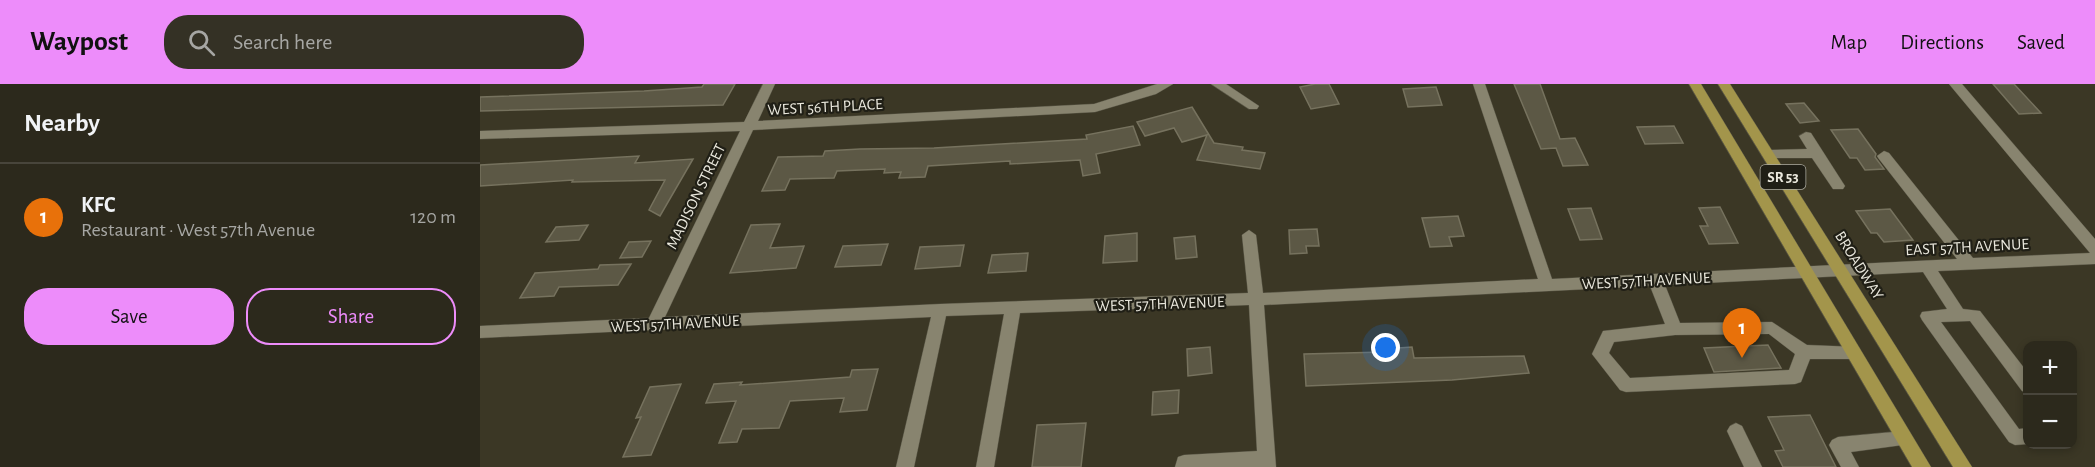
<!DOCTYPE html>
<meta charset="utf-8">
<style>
:root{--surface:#2c291c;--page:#343125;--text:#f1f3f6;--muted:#a6a6a3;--line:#48453b;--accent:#ed8cfa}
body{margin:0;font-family:"Alegreya Sans",sans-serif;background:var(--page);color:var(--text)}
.controls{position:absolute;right:18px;bottom:18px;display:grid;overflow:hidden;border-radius:12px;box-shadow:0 3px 9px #0003}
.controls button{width:54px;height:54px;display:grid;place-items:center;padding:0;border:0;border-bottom:2px solid var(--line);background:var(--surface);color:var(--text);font:30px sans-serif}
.you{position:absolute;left:906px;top:264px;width:21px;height:21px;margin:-15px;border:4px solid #fff;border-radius:50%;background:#1a73e8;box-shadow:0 0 0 9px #1a73e833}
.badge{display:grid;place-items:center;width:39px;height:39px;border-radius:50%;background:var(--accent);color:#fff;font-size:20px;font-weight:700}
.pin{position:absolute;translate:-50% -50px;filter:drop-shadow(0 2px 3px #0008)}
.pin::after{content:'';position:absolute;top:32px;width:21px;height:18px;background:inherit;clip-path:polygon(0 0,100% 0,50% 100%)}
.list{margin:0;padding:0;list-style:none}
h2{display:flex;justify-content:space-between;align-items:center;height:78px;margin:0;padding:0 24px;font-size:26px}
h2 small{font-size:20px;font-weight:400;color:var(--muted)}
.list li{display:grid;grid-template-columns:39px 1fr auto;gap:18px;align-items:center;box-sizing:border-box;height:108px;padding:0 24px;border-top:2px solid var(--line)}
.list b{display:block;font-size:22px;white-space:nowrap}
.list p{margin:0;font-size:20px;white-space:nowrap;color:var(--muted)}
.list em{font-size:20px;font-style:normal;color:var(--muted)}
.actions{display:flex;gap:12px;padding:18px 24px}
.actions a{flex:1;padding:14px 0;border:2px solid var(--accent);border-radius:24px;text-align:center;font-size:21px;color:var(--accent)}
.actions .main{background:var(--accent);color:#111}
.icon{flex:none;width:33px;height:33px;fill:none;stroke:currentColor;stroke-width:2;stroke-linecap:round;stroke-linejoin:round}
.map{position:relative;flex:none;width:1615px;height:383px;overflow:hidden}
header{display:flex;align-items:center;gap:36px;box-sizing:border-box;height:84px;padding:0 30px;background:var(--accent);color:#111}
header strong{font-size:28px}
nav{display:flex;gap:33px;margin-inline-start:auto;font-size:21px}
.search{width:420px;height:54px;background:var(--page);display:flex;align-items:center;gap:15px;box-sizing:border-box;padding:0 21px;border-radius:24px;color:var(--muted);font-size:22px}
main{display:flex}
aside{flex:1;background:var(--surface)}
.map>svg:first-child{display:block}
.building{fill:#5c5845;stroke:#76725e;stroke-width:1.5}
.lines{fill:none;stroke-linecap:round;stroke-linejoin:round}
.minor-casing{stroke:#565343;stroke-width:1}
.major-casing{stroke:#565343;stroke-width:1}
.minor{fill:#88846f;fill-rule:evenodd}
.major{fill:#a3954b;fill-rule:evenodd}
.labels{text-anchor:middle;stroke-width:4.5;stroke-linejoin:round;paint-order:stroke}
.shield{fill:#201f16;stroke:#adaca1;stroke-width:1.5}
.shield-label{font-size:15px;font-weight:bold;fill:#eae8dd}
.street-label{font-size:16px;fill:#eae8dd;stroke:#201f16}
</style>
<header>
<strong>Waypost</strong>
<div class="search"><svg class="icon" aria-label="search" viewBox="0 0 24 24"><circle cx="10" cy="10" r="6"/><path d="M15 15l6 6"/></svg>Search here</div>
<nav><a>Map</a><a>Directions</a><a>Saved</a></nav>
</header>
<main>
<aside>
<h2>Nearby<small></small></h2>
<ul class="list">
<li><span class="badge" style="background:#e8710a">1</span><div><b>KFC</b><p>Restaurant · West 57th Avenue</p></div><em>120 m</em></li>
</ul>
<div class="actions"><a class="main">Save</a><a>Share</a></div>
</aside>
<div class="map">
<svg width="1615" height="383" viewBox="0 0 1615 383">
<rect width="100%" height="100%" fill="#3b3725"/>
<g class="building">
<polygon points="224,0 255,0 243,21 0,27 0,13 164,7 222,3"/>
<polygon points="835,0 849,0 859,20 831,25 820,3"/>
<polygon points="1034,0 1060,0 1080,55 1095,54 1108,81 1083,82 1076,64 1061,65"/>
<polygon points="1513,0 1534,0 1561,29 1539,30"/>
<polygon points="956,3 962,21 928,23 923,5"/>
<polygon points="1324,19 1339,37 1320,39 1306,20"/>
<polygon points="712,23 734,59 763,63 762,66 785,69 780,85 717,76 727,51 702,58 694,44 665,52 657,38"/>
<polygon points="653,42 660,61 616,70 620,89 603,92 600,76 530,80 530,77 448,82 445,93 419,94 421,88 404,89 405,85 357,87 354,94 310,95 305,106 282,107 298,73 343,72 345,67 380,65 454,64 607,55 606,51"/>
<polygon points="1194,42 1203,59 1165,60 1157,43"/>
<polygon points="1378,45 1396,70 1395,73 1404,85 1385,86 1377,74 1370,74 1351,46"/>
<polygon points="159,72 155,79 213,75 180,132 169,126 185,96 92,98 93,96 0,102 0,81"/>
<polygon points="1240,123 1258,159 1229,160 1220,142 1228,142 1219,124"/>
<polygon points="1111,124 1122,155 1100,156 1088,125"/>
<polygon points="1410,125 1433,156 1404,158 1397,149 1391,149 1376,127"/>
<polygon points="978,132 984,152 969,153 972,162 950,163 942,134"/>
<polygon points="300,140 290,164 324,162 316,184 250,189 271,141"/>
<polygon points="108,141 99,156 66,158 76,143"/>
<polygon points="837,145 839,162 826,162 827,169 810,170 809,146"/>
<polygon points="657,149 657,177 623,179 625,152"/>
<polygon points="715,152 717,173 696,175 694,154"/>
<polygon points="171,157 162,173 140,174 149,158"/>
<polygon points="408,160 401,181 355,183 363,162"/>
<polygon points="484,161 480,182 435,185 440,163"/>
<polygon points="548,169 546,187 508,189 512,171"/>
<polygon points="151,180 138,201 79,203 74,212 40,214 55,189 118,185 120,181"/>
<polygon points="1288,261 1301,284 1234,288 1224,264"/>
<polygon points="730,263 732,289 708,292 707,265"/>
<polygon points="932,263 934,274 1044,272 1049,289 972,296 826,302 824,270 905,268 904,265"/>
<polygon points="398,285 387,326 360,328 364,314 310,317 299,344 262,345 257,358 239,359 256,317 226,319 234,300 262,298 260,301 370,293 372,286"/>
<polygon points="201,300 171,371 143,373 161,333 156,334 170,303"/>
<polygon points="699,306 698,329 672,331 673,308"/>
<polygon points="1330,331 1356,383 1303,383 1295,367 1304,366 1288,333"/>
<polygon points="606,339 601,383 552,383 557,341"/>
</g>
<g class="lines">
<g class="minor-casing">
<g id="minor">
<path d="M283,0H295L278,37L614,20L677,0H693L676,10L615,28L273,46L185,233L460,220L768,209L762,151L769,146L776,151L783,209L1058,195L993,0H1005L1072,195L1477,175L1399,75L1397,72L1404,67L1409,69L1493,174L1610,169L1469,0H1482L1615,155V180L1458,187L1483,225L1500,227L1548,289V309L1542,307L1490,237L1461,238L1539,345L1548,344V360L1535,361L1529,358L1442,236L1440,232L1442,228L1467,225L1443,188L1185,201L1200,239L1292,238L1327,261L1378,263L1380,268L1378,273L1372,275H1330L1321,298L1315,300L1146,308L1140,306L1112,270L1123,247L1185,240L1170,202L784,221L796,383H695L698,373L704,371L777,367L769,221L540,229L514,383H496L524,230L466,232L434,383H416L451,233L0,254V242L169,234L260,47L0,55V47L264,38ZM1289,250L1315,270L1309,286L1150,294L1129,269L1134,258L1195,251Z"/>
<polygon points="731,0 746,0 779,22 777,25 769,25"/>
<polygon points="1326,48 1331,49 1363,99 1365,102 1363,105 1353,105 1332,74 1289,74 1282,70 1289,66 1327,65 1319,52"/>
<polygon points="1256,339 1262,342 1282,383 1264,383 1247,347 1250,342"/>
<polygon points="1424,347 1430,350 1433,355 1430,360 1371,368 1379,383 1361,383 1349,361 1352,356 1358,353"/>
</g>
</g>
<g class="major-casing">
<g id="major">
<polygon points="1209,0 1221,0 1451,383 1432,383"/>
<polygon points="1238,0 1250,0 1492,383 1473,383"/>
</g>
</g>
<use href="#minor" class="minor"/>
<use href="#major" class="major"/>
</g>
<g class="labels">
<rect class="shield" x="1280.5" y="81" width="45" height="24" rx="4.5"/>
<g class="shield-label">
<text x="1303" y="98">SR 53</text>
</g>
<g class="street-label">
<text transform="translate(345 22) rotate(-3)" y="6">WEST 56TH PLACE</text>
<text transform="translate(215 112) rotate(-64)" y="6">MADISON STREET</text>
<text transform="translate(1487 162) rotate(-3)" y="6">EAST 57TH AVENUE</text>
<text transform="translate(1380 181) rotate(58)" y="6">BROADWAY</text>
<text transform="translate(1166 196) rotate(-3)" y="6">WEST 57TH AVENUE</text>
<text transform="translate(680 219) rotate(-2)" y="6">WEST 57TH AVENUE</text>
<text transform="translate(195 239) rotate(-3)" y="6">WEST 57TH AVENUE</text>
</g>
</g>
</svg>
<div class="controls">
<button>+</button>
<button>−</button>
</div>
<div class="you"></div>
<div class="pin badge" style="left:1262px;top:274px;background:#e8710a">1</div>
</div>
</main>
